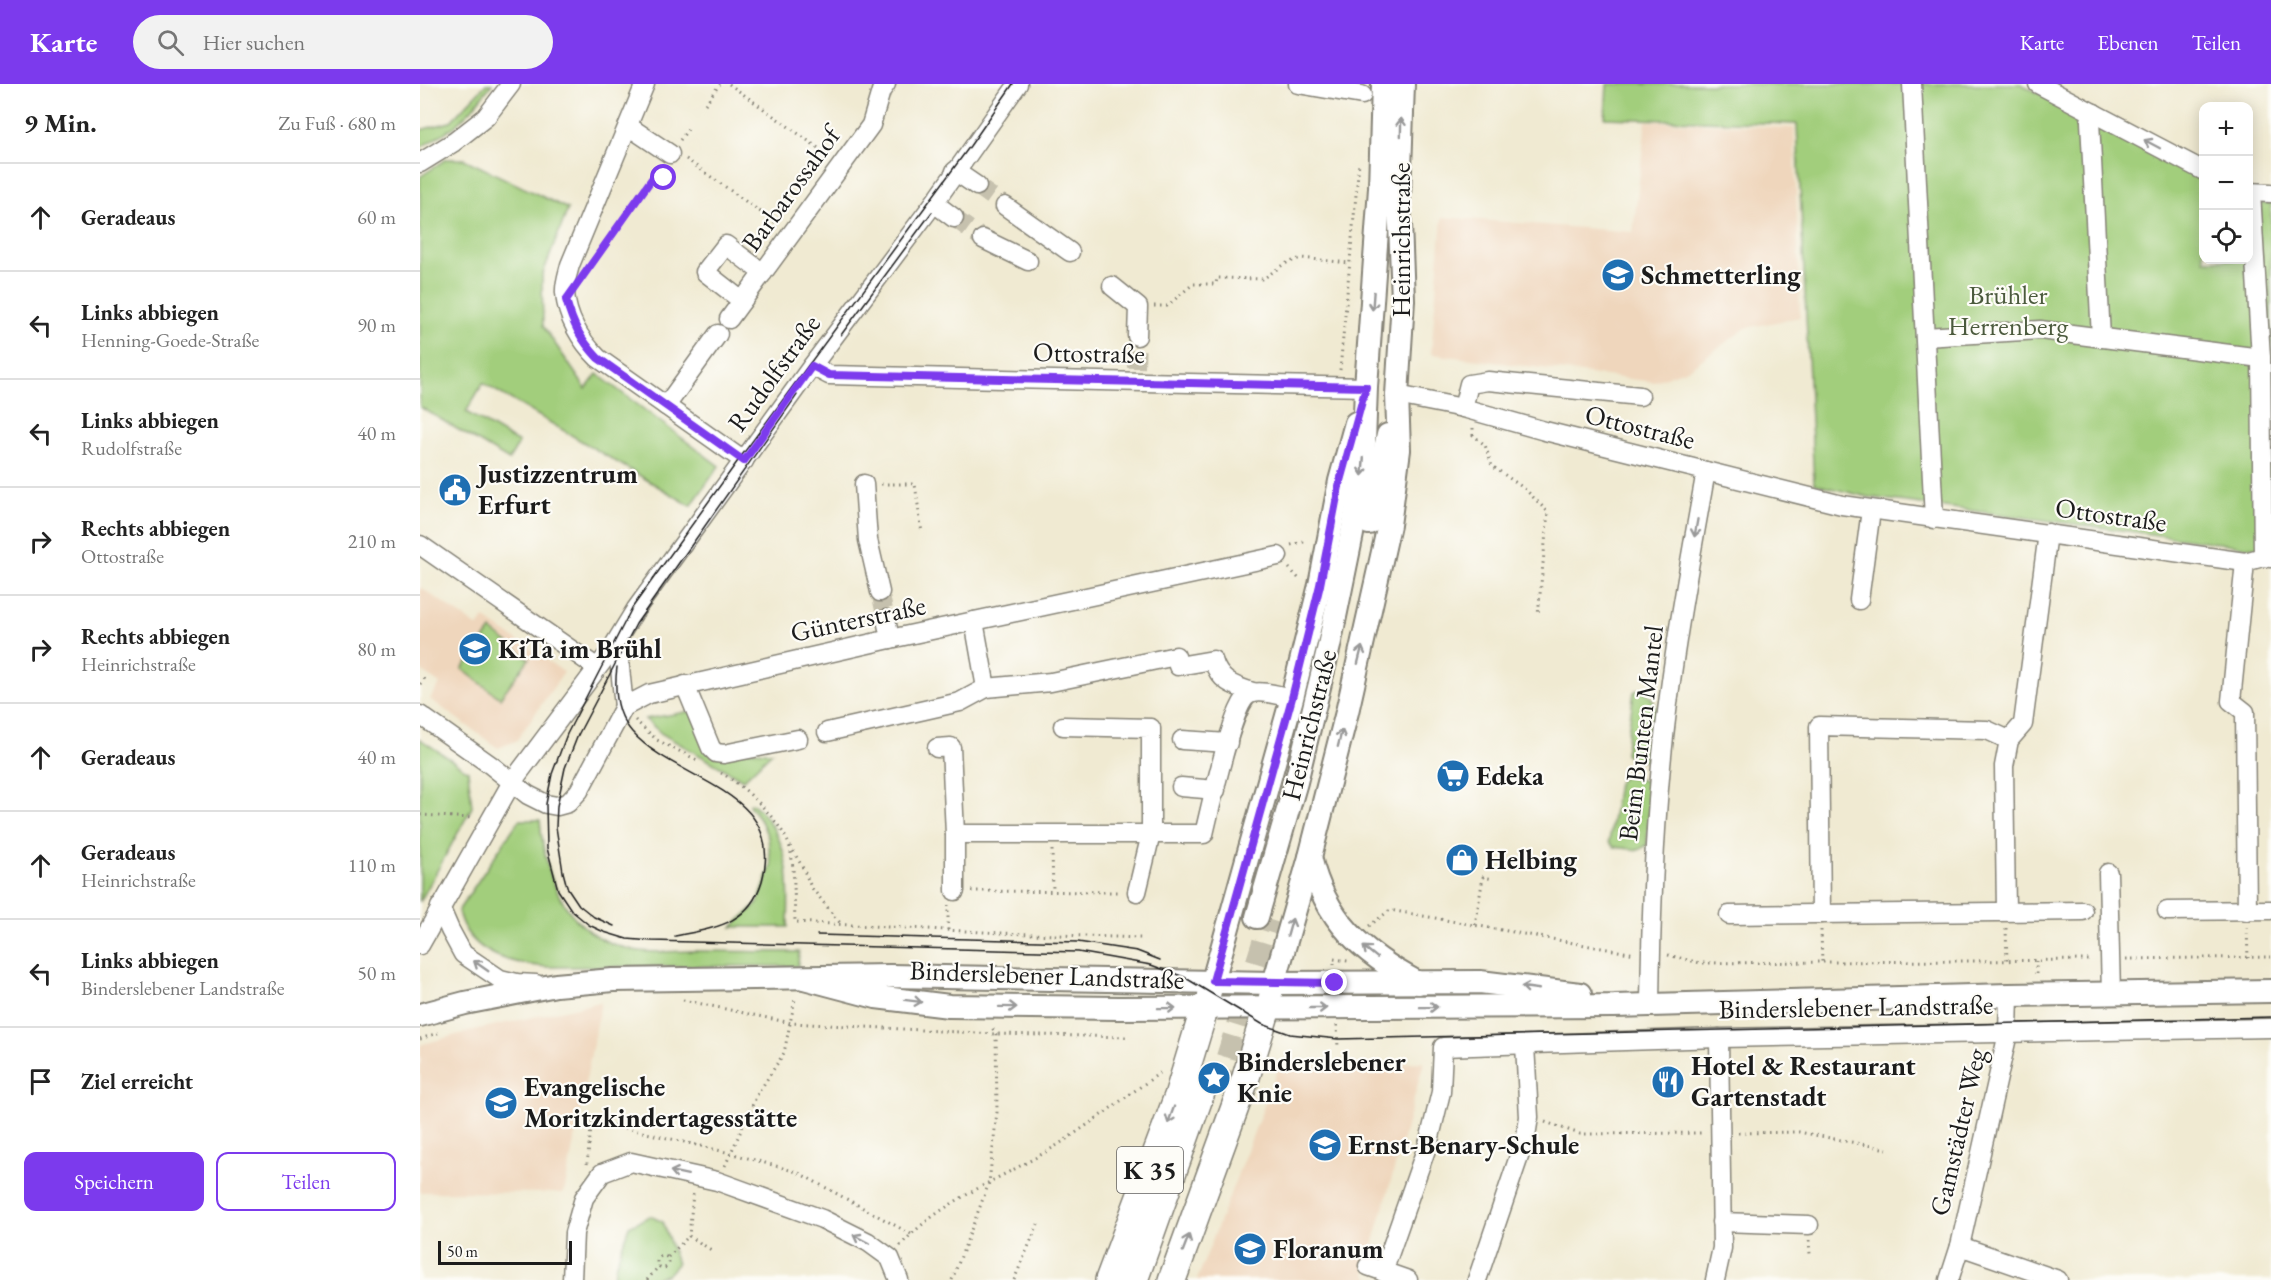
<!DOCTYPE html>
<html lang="de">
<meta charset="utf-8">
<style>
:root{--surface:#fff;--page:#f2f2f2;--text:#222;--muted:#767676;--line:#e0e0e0;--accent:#7c3aed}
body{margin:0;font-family:"EB Garamond",serif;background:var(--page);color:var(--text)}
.controls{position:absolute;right:18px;top:18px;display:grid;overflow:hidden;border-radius:12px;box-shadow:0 3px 15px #0003}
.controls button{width:54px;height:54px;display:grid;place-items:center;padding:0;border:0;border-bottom:2px solid var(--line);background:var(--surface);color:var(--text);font:30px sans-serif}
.scale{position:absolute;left:18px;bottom:15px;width:134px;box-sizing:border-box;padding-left:6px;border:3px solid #1c1c1c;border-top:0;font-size:16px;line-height:21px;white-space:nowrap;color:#1c1c1c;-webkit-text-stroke:4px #fdfcf7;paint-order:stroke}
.stop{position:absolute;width:18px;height:18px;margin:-14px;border:4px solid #7c3aed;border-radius:50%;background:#fff}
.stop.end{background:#7c3aed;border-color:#fff;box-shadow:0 2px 6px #0008}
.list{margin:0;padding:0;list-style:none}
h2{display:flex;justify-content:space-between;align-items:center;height:78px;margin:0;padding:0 24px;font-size:26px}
h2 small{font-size:20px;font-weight:400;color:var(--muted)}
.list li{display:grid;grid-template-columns:39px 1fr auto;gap:18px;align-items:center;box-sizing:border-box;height:108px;padding:0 24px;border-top:2px solid var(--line)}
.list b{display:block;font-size:22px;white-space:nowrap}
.list p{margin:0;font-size:20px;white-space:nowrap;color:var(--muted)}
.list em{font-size:20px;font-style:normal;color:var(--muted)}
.actions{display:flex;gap:12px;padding:18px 24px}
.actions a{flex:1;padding:14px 0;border:2px solid var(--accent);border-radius:12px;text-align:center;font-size:21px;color:var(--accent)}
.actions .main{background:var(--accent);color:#fff}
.icon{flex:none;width:33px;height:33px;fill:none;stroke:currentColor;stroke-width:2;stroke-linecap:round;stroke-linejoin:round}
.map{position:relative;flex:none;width:1851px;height:1196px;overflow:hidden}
header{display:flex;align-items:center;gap:36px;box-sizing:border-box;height:84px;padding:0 30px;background:var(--accent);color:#fff}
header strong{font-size:28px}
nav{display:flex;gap:33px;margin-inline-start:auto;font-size:21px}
.search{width:420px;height:54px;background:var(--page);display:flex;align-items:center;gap:15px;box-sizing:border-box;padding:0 21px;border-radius:33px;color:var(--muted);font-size:22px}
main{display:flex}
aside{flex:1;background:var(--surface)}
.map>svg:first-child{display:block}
.built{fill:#efd6bc}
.green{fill:#a2ce7b;stroke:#5f754c;stroke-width:1.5}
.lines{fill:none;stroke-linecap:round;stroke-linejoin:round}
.minor-tunnel{stroke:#c6c1ae;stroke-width:18;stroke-dasharray:18 9;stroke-linecap:butt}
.major-tunnel{stroke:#c6c1ae;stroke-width:22;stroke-dasharray:22 11;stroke-linecap:butt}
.minor-casing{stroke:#868377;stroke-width:21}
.major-casing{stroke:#868377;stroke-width:26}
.highway-casing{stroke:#868377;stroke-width:30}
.path{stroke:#868377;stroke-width:3;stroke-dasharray:1.5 4.5;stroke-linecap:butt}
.minor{stroke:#fff;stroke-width:18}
.major{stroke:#fff;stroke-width:22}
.highway{stroke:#fff;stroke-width:27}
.tram{stroke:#1c1c1c;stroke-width:1.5}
.oneway{stroke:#999}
.route{stroke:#7c3aed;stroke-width:8}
.labels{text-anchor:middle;stroke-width:4.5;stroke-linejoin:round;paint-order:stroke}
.shield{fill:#fdfcf7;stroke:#605f5e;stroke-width:1.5}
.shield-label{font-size:26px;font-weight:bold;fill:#1c1c1c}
.street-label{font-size:27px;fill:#1c1c1c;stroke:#fdfcf7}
.poi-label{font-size:27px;font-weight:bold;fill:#1c1c1c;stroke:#fdfcf7;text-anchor:start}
.park-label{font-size:27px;fill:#4b5a3d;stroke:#fdfcf7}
</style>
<header>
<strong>Karte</strong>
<div class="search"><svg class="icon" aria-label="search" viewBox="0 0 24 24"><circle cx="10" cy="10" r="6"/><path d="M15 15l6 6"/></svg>Hier suchen</div>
<nav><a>Karte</a><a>Ebenen</a><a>Teilen</a></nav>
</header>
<main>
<aside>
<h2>9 Min.<small>Zu Fuß · 680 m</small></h2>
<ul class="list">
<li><svg class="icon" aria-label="ahead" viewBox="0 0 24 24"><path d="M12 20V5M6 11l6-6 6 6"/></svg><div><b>Geradeaus</b></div><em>60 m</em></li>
<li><svg class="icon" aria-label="left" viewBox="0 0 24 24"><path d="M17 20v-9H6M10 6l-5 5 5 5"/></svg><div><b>Links abbiegen</b><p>Henning-Goede-Straße</p></div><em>90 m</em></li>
<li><svg class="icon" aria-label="left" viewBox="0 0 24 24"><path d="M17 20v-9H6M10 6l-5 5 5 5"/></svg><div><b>Links abbiegen</b><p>Rudolfstraße</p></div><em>40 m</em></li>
<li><svg class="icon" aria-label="right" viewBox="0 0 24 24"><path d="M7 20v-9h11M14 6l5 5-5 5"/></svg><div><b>Rechts abbiegen</b><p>Ottostraße</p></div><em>210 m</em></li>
<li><svg class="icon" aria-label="right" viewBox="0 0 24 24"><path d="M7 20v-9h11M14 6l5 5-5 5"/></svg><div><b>Rechts abbiegen</b><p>Heinrichstraße</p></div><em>80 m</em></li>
<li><svg class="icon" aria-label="ahead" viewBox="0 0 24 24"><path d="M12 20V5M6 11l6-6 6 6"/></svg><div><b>Geradeaus</b></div><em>40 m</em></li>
<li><svg class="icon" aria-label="ahead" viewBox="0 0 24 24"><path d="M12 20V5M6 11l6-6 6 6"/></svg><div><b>Geradeaus</b><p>Heinrichstraße</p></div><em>110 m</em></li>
<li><svg class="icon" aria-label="left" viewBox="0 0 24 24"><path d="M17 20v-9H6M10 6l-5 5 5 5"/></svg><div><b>Links abbiegen</b><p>Binderslebener Landstraße</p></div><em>50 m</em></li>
<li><svg class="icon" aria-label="arrive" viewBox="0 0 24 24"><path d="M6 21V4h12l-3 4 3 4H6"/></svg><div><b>Ziel erreicht</b></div></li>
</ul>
<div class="actions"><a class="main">Speichern</a><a>Teilen</a></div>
</aside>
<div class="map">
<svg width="1851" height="1196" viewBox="0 0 1851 1196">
<rect width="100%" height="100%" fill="#fdfcf7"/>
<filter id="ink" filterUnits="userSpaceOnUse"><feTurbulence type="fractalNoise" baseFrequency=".0167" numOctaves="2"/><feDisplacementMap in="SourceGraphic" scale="12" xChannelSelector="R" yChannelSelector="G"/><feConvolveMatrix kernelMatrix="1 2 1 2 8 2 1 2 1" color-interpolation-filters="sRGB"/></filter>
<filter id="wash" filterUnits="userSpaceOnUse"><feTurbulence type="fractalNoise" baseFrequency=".008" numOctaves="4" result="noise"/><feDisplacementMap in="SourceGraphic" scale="24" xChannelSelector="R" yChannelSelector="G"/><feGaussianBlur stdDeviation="1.35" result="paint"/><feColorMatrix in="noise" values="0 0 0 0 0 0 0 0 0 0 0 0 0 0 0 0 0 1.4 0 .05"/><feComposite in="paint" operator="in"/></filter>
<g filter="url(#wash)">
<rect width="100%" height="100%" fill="#f0ead2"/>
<g class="built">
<polygon points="1226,37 1374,44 1380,233 1326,244 1270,284 1233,298 1011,270 1022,133 1213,148"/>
<polygon points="0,503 58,543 64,534 144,588 96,657 78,664 10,615 20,600 0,586"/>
<polygon points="181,918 144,1109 0,1108 0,961 54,946"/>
<polygon points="1004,978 945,1190 952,1196 777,1196 859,983"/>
</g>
<g class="green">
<polygon points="66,0 72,0 52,25 34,43 0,64 0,46 30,38"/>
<polygon points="1187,0 1601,0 1783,95 1784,176 1828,176 1832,120 1851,119 1851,466 1448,413 1394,400 1377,40 1185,34"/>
<polygon points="26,75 44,75 148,125 122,192 123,242 166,305 177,290 299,382 271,422 63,299 46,328 99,359 89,376 0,323 0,93"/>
<polygon points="71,546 109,575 80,614 42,585"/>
<path d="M1219,605C1247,616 1236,651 1234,674L1229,677L1210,674L1205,669L1214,608Z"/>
<polygon points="272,627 290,665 352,668 323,696 242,650 225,635"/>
<polygon points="0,655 48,687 52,723 0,818"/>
<polygon points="1206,693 1226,697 1231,701 1227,761 1219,766 1194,763 1189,758 1198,699 1201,695"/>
<path d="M331,719C338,722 342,729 347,735C372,768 369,804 368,843H312L338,819L351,782L348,753L341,737L329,721Z"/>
<path d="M99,736H120C125,798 147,852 213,866C232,870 254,867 273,867C308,867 343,868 379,868L378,882L127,883C89,880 47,868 38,827Z"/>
<polygon points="230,1132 243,1138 257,1180 247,1191 238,1193 235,1196 193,1196 196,1180 209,1142"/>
</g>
</g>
<g filter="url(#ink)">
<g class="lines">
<g class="minor-tunnel">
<polyline points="557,102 585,122"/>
<polyline points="534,134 563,155"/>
<polyline points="716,284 717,252"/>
<polyline points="460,508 466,535"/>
</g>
<polyline class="major-tunnel" points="797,1005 850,836"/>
<g class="minor-casing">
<g id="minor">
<path d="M225,0L150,181C148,189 144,201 145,209C147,234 161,257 178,274L324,377"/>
<polyline points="878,0 942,11"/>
<polyline points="1492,0 1514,435"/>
<polyline points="1618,0 1784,87"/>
<polyline points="1674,29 1670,37 1681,254"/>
<polyline points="208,42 250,70"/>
<polyline points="0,79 34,58 66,33 91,0"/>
<polyline points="535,87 557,102"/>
<polyline points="1828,108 1851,109"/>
<polyline points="1831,109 1841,274 1843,473"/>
<polyline points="514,119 534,134"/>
<polyline points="585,122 650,168"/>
<polyline points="563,155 608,177"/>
<polyline points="692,202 718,223 717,252"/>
<polyline points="322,217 285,188 306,161 343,189"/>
<polyline points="309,235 451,41 461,7 466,0"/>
<polyline points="1505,253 1620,246 1841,274"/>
<polyline points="392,282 409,291 946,303"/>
<polyline points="977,311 1043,324 1125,347 1422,421 1825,478 1843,473 1851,474"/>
<polyline points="246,322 298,250"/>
<polyline points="1043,324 1049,300 1068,297 1220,312"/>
<polyline points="444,400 448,456 460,508"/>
<polyline points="0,461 176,583"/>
<polyline points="1825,478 1811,617 1825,628 1827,827"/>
<polyline points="1439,516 1451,426"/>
<polyline points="466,535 470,555"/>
<polyline points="191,566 199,574 204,623"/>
<polyline points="265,601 291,664 296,669 304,670 378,655"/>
<path d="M566,604L631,598L756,572L758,582L793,576C799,597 813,602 833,608"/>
<polyline points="0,631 72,682 108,711 126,720 137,722 148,719 159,707 204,623 229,610 470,555 858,472"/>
<polyline points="643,642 731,644 731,750 717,808"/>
<polyline points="407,648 540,618 566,604 554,537"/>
<polyline points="762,656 808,659"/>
<path d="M517,664L531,663L535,750H784C790,726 813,617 830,610C840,605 861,612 872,614"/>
<polyline points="761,703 796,706"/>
<polyline points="1688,789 1691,910"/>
<polyline points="535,807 535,750"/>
<polyline points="20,823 30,846 43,870 80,895 97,899 116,900"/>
<polyline points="1586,827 1584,682 1589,656 1603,640 1628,449"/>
<polyline points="1747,827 1851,826"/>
<polyline points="1401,830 1399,642 1567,646 1589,656"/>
<polyline points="1309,831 1663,827"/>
<polyline points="0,861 92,698 191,566 216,525 392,282 514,119 598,0"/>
<path d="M1230,920C1231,844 1233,768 1240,693C1249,590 1268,488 1286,387"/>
<polyline points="1301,1138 1389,1141"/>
<polyline points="1540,1162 1638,1196"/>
<polyline points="948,1182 988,1196"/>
<polyline points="963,1188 1009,1057 1021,1008 1023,963 1299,954 1851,944"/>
<polyline points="152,1196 154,1149 164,1114 182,1089 211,1078 297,1097 402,1135 448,1158 470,1174 479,1196"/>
<polyline points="1057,1196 1106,1052 1109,1033 1105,961"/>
<polyline points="1295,1196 1302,1164 1299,954"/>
<polyline points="1529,1196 1540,1162 1588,949 1589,911"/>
</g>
</g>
<g class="major-casing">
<g id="major">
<polyline points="949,439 968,351"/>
<path d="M890,773C905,836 942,869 998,899"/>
<polyline points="837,833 876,698 909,562 932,450 943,386 946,303 960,104 963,0"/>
<polyline points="384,894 456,913 529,922 699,924 1194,922 1589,911 1851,907"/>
<polyline points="789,911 872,614 900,501 920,397 936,339"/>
<polyline points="850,913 890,773 927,628 969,441 979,366 977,311 983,216 979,114 983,0"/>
<polyline points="0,931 45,919 136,901 193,896 470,892 854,899 1060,898 1160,910"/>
</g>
</g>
<g class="highway-casing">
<g id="highway">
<polyline points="689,1196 758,1012 785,923"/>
<polyline points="714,1196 784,1000"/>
<polyline points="752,1196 826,993 847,924"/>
</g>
</g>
<g class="path">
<polyline points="309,0 408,71"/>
<polyline points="285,20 300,0"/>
<polyline points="260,56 268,45"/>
<polyline points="266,75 359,141"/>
<polyline points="236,89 244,95 250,86"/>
<polyline points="170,183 241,83"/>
<polyline points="734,222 747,222 773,200 796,200 797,194 843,195 864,180 881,174 929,179"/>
<polyline points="920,286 939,78"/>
<polyline points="1053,344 1053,351 1065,361 1072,382 1105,405 1128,428 1118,531"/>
<polyline points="461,400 495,400 502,449"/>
<polyline points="871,461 888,457"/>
<polyline points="869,484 881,497"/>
<polyline points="0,600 7,591"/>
<polyline points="215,636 237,656 277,676"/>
<path d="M301,689C323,700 364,740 370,764C375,788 374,814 375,838L582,849L721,854"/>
<polyline points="0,731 52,734"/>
<polyline points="370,762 382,782 391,803 421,840"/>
<polyline points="632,766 633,807"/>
<polyline points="551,807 700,808"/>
<polyline points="1055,841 1063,793 1073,795"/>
<polyline points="949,842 970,826 1215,870"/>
<polyline points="1827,843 1828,874"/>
<polyline points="1586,844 1587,877"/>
<polyline points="528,846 528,821"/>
<polyline points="1401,846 1402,879"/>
<polyline points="1248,871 1280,879 1672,876"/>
<polyline points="1706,875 1851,873"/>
<polyline points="914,881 914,875 928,877"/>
<polyline points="1616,890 1616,877"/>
<polyline points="263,916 371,939 576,950 709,953"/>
<polyline points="917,941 918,964"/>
<polyline points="0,955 18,949"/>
<polyline points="1125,1038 1160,1050 1285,1049"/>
<polyline points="1318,1049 1379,1048 1467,1065"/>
<polyline points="167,1080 172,1036 310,1069 377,1088 491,1150"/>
<polyline points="305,1082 337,1011 364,969 375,915"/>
<polyline points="273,1110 269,1152 293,1167"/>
<polyline points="1389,1156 1390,1170"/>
<path d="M480,1162C520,1116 588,1092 639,1060C674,1037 707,1012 741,988"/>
<circle cx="243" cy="1178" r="6"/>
<polyline points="248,1173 269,1152"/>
<polyline points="227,1196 239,1182"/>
<polyline points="532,1196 569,1099 577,1028 576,950 571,942"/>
<polyline points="594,1196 618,1140"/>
</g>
<use href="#minor" class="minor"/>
<use href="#major" class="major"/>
<use href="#highway" class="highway"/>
<g class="tram">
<polyline points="593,0 550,62 320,374 212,524 147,650 132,690 126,720 127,764 138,806 152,827 169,841 184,848 207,855 232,857 658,868 731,881 764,893 842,940 870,950 918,955 1851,933"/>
<polyline points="421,251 512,128"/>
<path d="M197,583C194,606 196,630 212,648C257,699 367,705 342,797C329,841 294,844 255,852"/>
<polyline points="194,842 174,833 159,821 147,803 143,788 136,743 137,722 145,684 158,651 216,540 377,311"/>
<polyline points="397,851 658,858 717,867 740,876"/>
</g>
</g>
<defs><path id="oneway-shaft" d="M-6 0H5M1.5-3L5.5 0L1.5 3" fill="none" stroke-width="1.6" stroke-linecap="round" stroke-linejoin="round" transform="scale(1.5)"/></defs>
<g class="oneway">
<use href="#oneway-shaft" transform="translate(981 43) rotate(-89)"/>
<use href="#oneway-shaft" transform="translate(1732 60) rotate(-152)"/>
<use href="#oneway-shaft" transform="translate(953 217) rotate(94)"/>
<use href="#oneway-shaft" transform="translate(943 383) rotate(95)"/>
<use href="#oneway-shaft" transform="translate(1276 444) rotate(100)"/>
<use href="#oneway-shaft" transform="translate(940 571) rotate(-76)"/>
<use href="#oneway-shaft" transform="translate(920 654) rotate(-76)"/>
<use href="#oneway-shaft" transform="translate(870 843) rotate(-74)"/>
<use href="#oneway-shaft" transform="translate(950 868) rotate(-141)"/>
<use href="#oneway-shaft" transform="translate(61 882) rotate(-145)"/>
<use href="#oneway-shaft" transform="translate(1110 904) rotate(-172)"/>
<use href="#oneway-shaft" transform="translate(493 917) rotate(7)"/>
<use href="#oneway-shaft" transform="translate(588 923) rotate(1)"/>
<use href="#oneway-shaft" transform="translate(1009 923) rotate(-1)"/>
<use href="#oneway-shaft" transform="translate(747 924) rotate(-1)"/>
<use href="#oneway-shaft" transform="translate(898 924)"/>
<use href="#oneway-shaft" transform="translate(751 1031) rotate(110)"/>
<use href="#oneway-shaft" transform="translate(259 1089) rotate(-168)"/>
<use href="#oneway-shaft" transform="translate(441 1155) rotate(-152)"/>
<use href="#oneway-shaft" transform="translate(766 1159) rotate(-69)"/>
</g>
</g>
<g class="lines" filter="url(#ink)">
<path class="route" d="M244,94L236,89L146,216C153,240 160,255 178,274L324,377L392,282L409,291L946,303L920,397L900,501L872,614L793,897L915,899"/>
</g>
<defs>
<g id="school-disc" transform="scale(1.725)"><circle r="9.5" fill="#1f6fb2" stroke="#fdfcf7"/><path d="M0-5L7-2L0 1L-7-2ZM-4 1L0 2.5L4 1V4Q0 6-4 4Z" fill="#fff"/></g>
<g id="civic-disc" transform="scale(1.725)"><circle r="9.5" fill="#1f6fb2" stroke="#fdfcf7"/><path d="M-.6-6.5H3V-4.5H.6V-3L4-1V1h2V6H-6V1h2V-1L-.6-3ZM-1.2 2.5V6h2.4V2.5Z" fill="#fff"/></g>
<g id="supermarket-disc" transform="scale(1.725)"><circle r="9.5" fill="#1f6fb2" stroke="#fdfcf7"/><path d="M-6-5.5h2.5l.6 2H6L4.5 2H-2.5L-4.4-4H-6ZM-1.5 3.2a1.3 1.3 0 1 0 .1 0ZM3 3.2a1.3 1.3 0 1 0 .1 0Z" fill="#fff"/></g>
<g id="shop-disc" transform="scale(1.725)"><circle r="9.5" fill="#1f6fb2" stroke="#fdfcf7"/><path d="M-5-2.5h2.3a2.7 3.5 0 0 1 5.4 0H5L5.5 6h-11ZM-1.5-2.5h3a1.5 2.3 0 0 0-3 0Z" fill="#fff"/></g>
<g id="sight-disc" transform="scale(1.725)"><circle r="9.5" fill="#1f6fb2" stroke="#fdfcf7"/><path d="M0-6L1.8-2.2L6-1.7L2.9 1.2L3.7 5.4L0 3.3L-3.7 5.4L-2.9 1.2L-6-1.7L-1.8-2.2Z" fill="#fff"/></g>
<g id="restaurant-disc" transform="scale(1.725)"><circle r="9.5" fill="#1f6fb2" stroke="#fdfcf7"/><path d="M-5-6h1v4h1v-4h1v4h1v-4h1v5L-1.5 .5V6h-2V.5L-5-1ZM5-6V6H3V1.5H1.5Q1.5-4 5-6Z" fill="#fff"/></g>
</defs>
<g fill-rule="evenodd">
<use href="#school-disc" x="1198" y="191"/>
<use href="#civic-disc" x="35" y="406"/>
<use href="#school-disc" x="55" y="565"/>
<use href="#supermarket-disc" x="1033" y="692"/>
<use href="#shop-disc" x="1042" y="776"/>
<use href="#sight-disc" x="794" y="994"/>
<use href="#restaurant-disc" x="1248" y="998"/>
<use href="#school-disc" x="81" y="1019"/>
<use href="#school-disc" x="905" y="1061"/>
<use href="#school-disc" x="830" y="1165"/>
</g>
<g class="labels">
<rect class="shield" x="697" y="1063" width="66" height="46" rx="4.5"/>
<g class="shield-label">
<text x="730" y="1095">K 35</text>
</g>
<g class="street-label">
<text transform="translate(371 105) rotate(-54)" y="9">Barbarossahof</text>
<text transform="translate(981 156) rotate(-90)" y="9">Heinrichstraße</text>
<text transform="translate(669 269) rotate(1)" y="9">Ottostraße</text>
<text transform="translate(354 289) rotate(-54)" y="9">Rudolfstraße</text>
<text transform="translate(1220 343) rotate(14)" y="9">Ottostraße</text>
<text transform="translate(1691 431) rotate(8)" y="9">Ottostraße</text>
<text transform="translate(438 535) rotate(-12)" y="9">Günterstraße</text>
<text transform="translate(889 641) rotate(-76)" y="9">Heinrichstraße</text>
<text transform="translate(1221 649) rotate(-83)" y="9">Beim Bunten Mantel</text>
<text transform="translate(627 891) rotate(2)" y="9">Binderslebener Landstraße</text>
<text transform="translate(1436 923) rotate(-1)" y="9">Binderslebener Landstraße</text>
<text transform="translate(1538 1048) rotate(-77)" y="9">Gamstädter Weg</text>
</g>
<g class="poi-label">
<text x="1221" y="200">Schmetterling</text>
<text x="58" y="399">Justizzentrum<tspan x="58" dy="31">Erfurt</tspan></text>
<text x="78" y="574">KiTa im Brühl</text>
<text x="1056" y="701">Edeka</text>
<text x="1065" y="785">Helbing</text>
<text x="817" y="987">Binderslebener<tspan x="817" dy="31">Knie</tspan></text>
<text x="1271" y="991">Hotel &amp; Restaurant<tspan x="1271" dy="31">Gartenstadt</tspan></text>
<text x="104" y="1012">Evangelische<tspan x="104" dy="31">Moritzkindertagesstätte</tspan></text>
<text x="928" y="1070">Ernst-Benary-Schule</text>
<text x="853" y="1174">Floranum</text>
</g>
<g class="park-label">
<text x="1588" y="220">Brühler<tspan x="1588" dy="31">Herrenberg</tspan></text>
</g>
</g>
</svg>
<div class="controls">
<button>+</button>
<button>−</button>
<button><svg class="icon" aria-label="locate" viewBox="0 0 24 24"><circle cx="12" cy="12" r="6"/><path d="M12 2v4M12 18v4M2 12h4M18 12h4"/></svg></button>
</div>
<div class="scale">50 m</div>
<div class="stop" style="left:244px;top:94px"></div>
<div class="stop end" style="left:915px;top:899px"></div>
</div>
</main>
